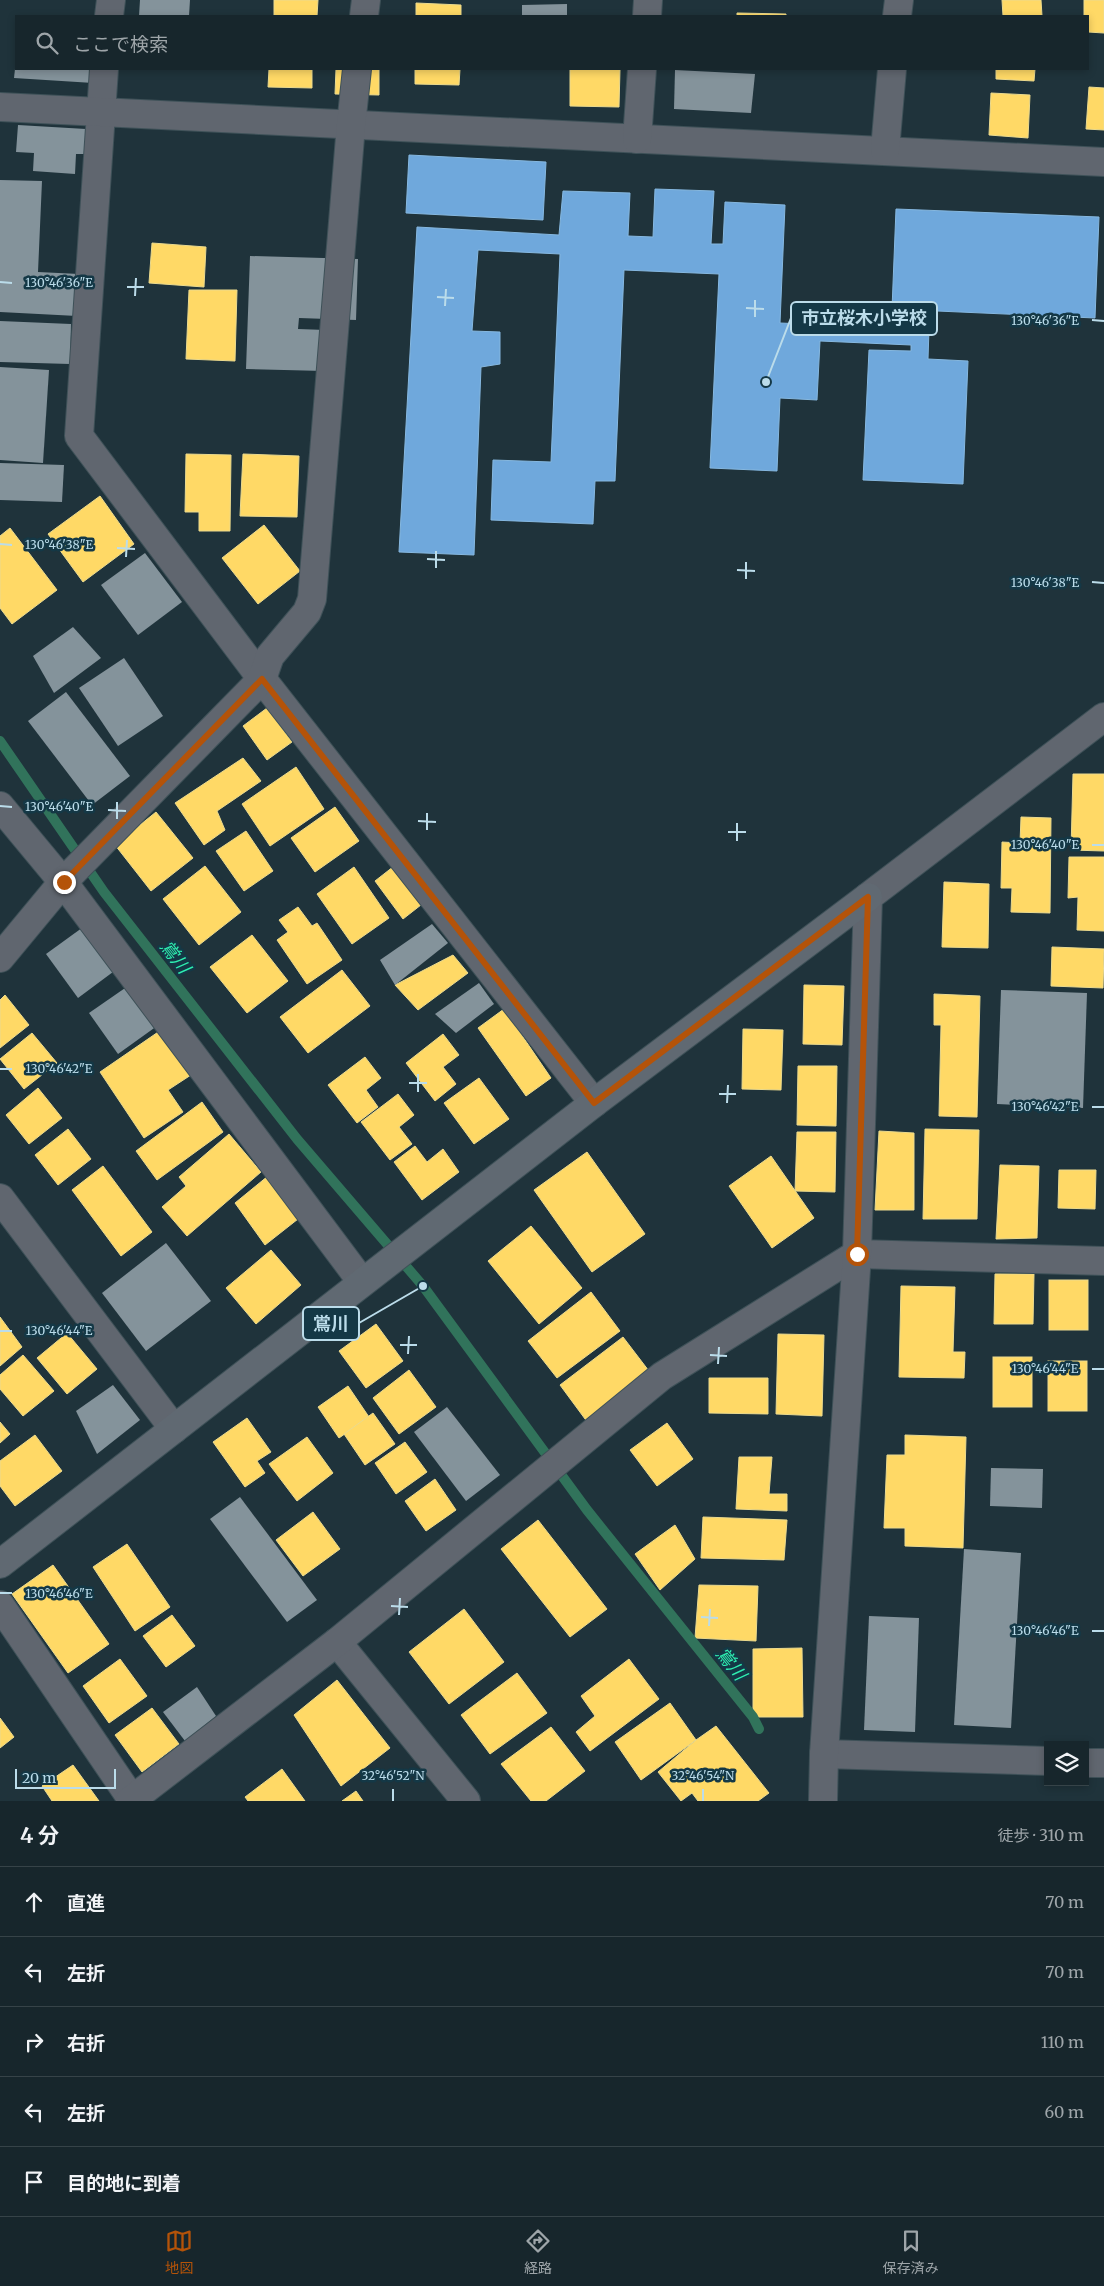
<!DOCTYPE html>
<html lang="ja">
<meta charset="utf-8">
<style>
:root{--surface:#17262c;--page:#202e34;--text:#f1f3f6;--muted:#9ea5a9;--line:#364348;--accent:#b45309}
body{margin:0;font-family:Merriweather,"Noto Sans JP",serif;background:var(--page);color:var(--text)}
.controls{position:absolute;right:15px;bottom:15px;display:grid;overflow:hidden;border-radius:0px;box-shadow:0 2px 8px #0003}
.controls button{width:45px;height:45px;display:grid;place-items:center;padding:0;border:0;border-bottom:1px solid var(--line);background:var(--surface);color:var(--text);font:25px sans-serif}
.scale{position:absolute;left:15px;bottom:12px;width:101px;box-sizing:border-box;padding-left:5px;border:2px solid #bbdcea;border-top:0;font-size:14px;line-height:18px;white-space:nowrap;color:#bbdcea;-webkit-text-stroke:4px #143846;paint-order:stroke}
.stop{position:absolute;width:15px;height:15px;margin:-11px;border:4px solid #b45309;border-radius:50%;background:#fff}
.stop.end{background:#b45309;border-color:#fff;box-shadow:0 1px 5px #0008}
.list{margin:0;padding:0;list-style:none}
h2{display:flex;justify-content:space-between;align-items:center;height:65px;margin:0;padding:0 20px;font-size:21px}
h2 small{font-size:16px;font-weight:400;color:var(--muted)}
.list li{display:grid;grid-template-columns:32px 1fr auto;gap:15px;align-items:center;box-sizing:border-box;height:70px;padding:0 20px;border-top:1px solid var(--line)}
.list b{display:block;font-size:19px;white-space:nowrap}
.list em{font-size:16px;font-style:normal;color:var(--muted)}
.icon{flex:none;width:28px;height:28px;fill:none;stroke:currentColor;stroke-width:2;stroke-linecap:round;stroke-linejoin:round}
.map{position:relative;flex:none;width:1104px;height:1801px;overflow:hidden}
.search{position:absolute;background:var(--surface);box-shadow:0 2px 8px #0003;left:15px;right:15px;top:15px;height:55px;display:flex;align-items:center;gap:12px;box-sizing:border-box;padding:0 18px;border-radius:0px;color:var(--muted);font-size:19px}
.sheet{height:415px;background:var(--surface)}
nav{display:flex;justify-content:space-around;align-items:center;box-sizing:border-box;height:70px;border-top:1px solid var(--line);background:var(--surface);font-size:14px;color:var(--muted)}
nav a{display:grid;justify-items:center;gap:2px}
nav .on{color:var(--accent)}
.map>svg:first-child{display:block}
.homes{fill:#ffd966;stroke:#ebda8e}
.schools{fill:#6fa8dc;stroke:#86b8e0}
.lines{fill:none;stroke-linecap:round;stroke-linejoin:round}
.stream{stroke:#31735b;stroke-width:10}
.building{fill:#84939b}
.street-casing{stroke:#3e5158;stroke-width:30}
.secondary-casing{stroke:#3e5158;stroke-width:30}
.street{stroke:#60666f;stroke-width:28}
.secondary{stroke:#606972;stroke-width:28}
.route{stroke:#b45309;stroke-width:6}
.ticks{fill:none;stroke:#bbdcea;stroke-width:2}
.labels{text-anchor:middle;stroke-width:5;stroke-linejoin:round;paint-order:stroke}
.water-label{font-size:18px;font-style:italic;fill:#2fefb1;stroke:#143846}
.ticks-label{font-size:12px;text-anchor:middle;fill:#bbdcea;stroke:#143846;stroke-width:5;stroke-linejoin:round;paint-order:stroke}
.leader{fill:none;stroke:#bbdcea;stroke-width:2}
.callout-dot{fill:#bbdcea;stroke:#143846;stroke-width:2}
.callout{fill:#143846;stroke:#bbdcea;stroke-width:2}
.callout-label{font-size:18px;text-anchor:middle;font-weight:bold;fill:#bbdcea}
</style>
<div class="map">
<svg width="1104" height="1801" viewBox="0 0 1104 1801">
<rect width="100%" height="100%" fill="#1f333b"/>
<g class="homes">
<polygon points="274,0 318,0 317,16 274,16"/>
<polygon points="1002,0 1041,0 1042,16 1003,16"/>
<polygon points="1084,0 1104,0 1104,33 1088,32 1088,16 1084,16"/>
<polygon points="416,3 461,5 461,16 416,16"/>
<polygon points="737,13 786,14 786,16 737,16"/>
<polygon points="269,69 312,69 312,88 268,87"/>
<polygon points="336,69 379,69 379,95 335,94"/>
<polygon points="415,69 460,69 459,85 415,84"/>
<polygon points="570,69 620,69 619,107 570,106"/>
<polygon points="996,69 1035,69 1034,81 996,79"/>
<polygon points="1089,87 1104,88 1104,130 1086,129"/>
<polygon points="991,93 1030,95 1028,138 989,135"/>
<polygon points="152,243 206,247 204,287 149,283"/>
<polygon points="189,290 237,290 235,361 186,359"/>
<polygon points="186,454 231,455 230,531 199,531 199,512 185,512"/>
<polygon points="243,454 299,456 297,517 240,516"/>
<polygon points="100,496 134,544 83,582 48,534"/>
<polygon points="264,525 300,571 258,604 222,558"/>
<polygon points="10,528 57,590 12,624 0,608 0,536"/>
<polygon points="267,708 292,742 267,760 243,726"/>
<polygon points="243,758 261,781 217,811 225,830 204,845 175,803"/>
<polygon points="296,767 324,809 270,846 242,804"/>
<polygon points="1073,774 1104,774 1104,851 1071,850"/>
<polygon points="335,807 359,841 315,872 291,838"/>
<polygon points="156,812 193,858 151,891 115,845"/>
<polygon points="1021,817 1051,818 1050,913 1011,912 1012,888 1001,888 1002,842 1020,843"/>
<polygon points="246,831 273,871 244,891 216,851"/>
<polygon points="1069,857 1104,857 1104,931 1077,930 1078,897 1068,898"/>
<polygon points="398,863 426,901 403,919 375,881"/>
<polygon points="205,866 241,912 199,945 163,899"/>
<polygon points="354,867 389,918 352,944 317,894"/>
<polygon points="944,882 989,884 988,948 942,947"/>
<polygon points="298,907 312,926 317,923 342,960 307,984 277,940 288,932 279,920"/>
<polygon points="252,935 288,981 247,1013 210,967"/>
<polygon points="1052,947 1104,949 1103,988 1051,986"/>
<polygon points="453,955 468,973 418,1010 395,985"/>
<polygon points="342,970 370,1006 308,1053 280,1017"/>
<polygon points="804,985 844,986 842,1045 803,1044"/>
<polygon points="934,994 980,996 977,1117 939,1116 941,1025 934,1025"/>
<polygon points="5,995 29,1025 0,1048 0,1000"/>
<polygon points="504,1009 551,1078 526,1096 478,1028"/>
<polygon points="164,1028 194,1073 168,1090 183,1112 144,1138 100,1072"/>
<polygon points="743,1029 783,1030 781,1090 742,1089"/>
<polygon points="32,1033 57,1063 24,1089 0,1059"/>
<polygon points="443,1034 459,1055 443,1067 456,1084 435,1101 406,1063"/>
<polygon points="365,1057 381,1078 366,1090 378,1107 357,1123 328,1085"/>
<polygon points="798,1066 837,1066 836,1126 797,1125"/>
<polygon points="479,1078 509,1119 474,1144 444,1103"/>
<polygon points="38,1088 62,1118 29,1144 6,1115"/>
<polygon points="398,1094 414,1115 399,1127 412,1144 390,1160 361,1122"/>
<polygon points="202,1102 223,1132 157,1180 136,1151"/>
<polygon points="68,1129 91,1159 58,1185 35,1155"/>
<polygon points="925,1129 979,1130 977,1219 923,1219"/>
<polygon points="879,1131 914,1133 914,1210 875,1210"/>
<polygon points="797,1132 836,1132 835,1192 795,1191"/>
<polygon points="229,1134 261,1172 187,1236 162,1207 186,1186 179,1177"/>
<polygon points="415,1146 427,1162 443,1149 459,1172 422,1200 394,1162"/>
<polygon points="587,1152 645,1234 592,1272 534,1190"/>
<polygon points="771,1156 814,1218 772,1248 729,1186"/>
<polygon points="1000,1165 1039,1166 1037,1238 996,1239"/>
<polygon points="103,1166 152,1232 121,1256 72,1190"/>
<polygon points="1059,1170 1096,1170 1095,1209 1058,1208"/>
<polygon points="268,1176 298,1219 265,1245 235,1203"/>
<polygon points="531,1226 582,1288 539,1324 488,1261"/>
<polygon points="271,1250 301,1285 256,1324 226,1288"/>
<polygon points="995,1274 1034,1274 1033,1324 994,1324"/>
<rect x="1049" y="1280" width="39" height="50"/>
<polygon points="901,1286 955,1287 953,1352 965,1352 964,1378 899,1377"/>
<polygon points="591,1292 620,1331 557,1378 528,1341"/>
<polygon points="0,1317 22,1347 0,1366"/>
<polygon points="376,1324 403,1361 366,1388 339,1351"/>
<polygon points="67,1333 97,1369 67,1394 37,1358"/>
<polygon points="778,1334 824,1335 822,1416 776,1414"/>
<polygon points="623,1337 652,1375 588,1423 560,1385"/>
<polygon points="23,1355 54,1391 23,1416 0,1389 0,1375"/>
<rect x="993" y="1357" width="39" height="50"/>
<rect x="1048" y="1361" width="39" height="50"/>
<polygon points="409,1370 436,1407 399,1434 373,1398"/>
<polygon points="709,1378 768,1378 768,1414 709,1413"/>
<polygon points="348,1386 369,1417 339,1438 318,1407"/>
<polygon points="373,1413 395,1444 365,1465 344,1434"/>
<polygon points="247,1418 271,1452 257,1461 265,1473 245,1487 213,1442"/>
<polygon points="0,1422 10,1434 0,1443"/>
<polygon points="667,1423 693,1459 657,1486 630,1450"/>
<polygon points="35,1435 62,1471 15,1506 0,1486 0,1461"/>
<polygon points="905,1435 966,1437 963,1548 905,1546 905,1528 884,1528 887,1455 905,1455"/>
<polygon points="307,1437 333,1473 297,1501 269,1464"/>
<polygon points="405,1442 427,1472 396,1494 375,1463"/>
<polygon points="739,1457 772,1457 769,1494 787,1494 787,1511 736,1509"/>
<polygon points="435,1479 456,1510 426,1531 405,1501"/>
<polygon points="313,1512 340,1549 303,1576 276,1540"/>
<polygon points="703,1517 787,1520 784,1560 701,1558"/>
<polygon points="538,1520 607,1609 570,1637 501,1549"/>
<polygon points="675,1525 695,1559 660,1590 635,1554"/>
<polygon points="127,1544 170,1607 135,1631 93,1567"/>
<polygon points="53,1565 109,1644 68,1673 12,1594"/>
<polygon points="699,1585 758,1586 756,1641 695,1638"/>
<polygon points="464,1609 504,1662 449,1704 409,1652"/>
<polygon points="172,1615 195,1646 166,1667 143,1636"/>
<polygon points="802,1648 803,1717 753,1717 753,1649"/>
<polygon points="120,1659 147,1696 109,1723 83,1686"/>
<polygon points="629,1659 659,1699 590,1751 576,1732 595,1716 581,1696"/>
<polygon points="517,1673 547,1713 490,1754 461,1715"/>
<polygon points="337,1680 390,1748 341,1786 294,1715"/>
<polygon points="670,1703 696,1740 641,1780 615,1742"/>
<polygon points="152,1708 179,1744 142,1772 115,1735"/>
<polygon points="0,1718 14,1737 0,1748"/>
<polygon points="716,1726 769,1793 758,1801 698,1801 692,1793 681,1801 658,1772 696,1740"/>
<polygon points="551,1727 585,1771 546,1801 531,1801 501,1764"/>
<polygon points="73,1765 99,1801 52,1801 42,1786"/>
<polygon points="282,1769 305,1801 248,1801 245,1797"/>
<polygon points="356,1791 363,1801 342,1801"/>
</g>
<g class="schools">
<polygon points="409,155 546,162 543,220 406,213"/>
<polygon points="655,189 714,191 711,244 723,244 725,202 785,205 780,323 929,329 928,359 968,361 963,484 863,480 869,350 911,351 911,345 820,341 817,400 780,398 777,471 710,468 719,274 624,270 615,481 595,481 593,524 491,520 493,460 551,462 560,254 478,250 472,331 500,332 500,364 481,367 474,555 399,552 417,227 559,235 563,191 630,193 628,236 653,237"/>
<polygon points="896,209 1099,217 1095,318 892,309"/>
</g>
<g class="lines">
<polyline class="stream" points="0,741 104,892 297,1139 423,1286 587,1510 753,1717 759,1729"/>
</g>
<g class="building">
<polygon points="140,0 190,0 189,16 139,16"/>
<polygon points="567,4 567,16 522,16 522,5"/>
<polygon points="15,69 110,69 109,84 14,78"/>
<polygon points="675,70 755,74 751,113 674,109"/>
<polygon points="18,125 86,129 85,154 76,154 75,174 33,171 34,153 16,152"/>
<polygon points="0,180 42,181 38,272 79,274 77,316 0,312"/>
<polygon points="250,256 358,259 356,320 299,318 298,329 326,330 324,371 246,369"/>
<polygon points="0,321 71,324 70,364 0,362"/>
<polygon points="0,367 49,370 43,463 0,460"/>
<polygon points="0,463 64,465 62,502 0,500"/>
<polygon points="145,553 182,602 138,635 101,585"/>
<polygon points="73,627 101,658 54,693 33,656"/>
<polygon points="124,658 163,716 118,746 79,688"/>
<polygon points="66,692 130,776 92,805 28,721"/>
<polygon points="432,924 448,943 395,985 380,960"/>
<polygon points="86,925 117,969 78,998 46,954"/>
<polygon points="479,983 494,1004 456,1033 435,1014"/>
<polygon points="128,986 157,1026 118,1054 89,1013"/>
<polygon points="1001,990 1087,993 1083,1108 997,1104"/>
<polygon points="166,1243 211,1301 146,1351 102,1293"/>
<polygon points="113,1385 140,1420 97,1454 76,1411"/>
<polygon points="447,1407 500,1475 466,1501 414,1432"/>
<polygon points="991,1468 1043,1469 1042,1508 990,1506"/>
<polygon points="240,1497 317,1600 287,1622 210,1519"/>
<polygon points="964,1549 1021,1553 1011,1728 954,1725"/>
<polygon points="869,1616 919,1618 915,1732 864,1730"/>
<polygon points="197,1687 216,1716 185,1741 163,1712"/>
</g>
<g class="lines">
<g class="street-casing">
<g id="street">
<polyline points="109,16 111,0"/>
<polyline points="364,16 366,0"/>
<polyline points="647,16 648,0"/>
<polyline points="897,16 899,0"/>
<polyline points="104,69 79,436 262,679 594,1103"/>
<polyline points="0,107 1104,162"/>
<polyline points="637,139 642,69"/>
<polyline points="885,150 892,69"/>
<polyline points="0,806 63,882 362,1282"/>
<polyline points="0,958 63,882 262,679 270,656 307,612 312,599 351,125 357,69"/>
<polyline points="0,1198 174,1429"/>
<polyline points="0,1605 133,1801"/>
<polyline points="337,1642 466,1801"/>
<polyline points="824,1754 1048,1761"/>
<polyline points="1085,1763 1104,1763"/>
<polyline points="130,1801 337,1642 662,1376 857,1254 1104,1261"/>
<polyline points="823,1801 824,1754 857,1254 868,897 1104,717"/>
</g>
</g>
<g class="secondary-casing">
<polyline id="secondary" points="0,1564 594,1103 868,897"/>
</g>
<use href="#street" class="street"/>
<use href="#secondary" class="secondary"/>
</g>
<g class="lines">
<polyline class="route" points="64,882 262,679 594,1103 868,897 857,1254"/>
</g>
<path class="ticks" d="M0,282L12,283M127,287H144M135,296L136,278M437,297L454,298M445,306L446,289M746,308L764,309M755,317V300M1092,320L1104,321M0,544L12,545M117,548L135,549M126,557L127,540M427,559L445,560M436,568V551M737,570L755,571M746,579V562M1092,582L1104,583M0,806L12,807M108,810L126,811M117,819V802M418,821L436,822M427,830V813M728,832H746M737,841V823M1092,845H1104M0,1069H12M409,1083H427M418,1092V1074M719,1094H736M727,1103L728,1085M1092,1107H1104M0,1331H12M400,1345H417M408,1354L409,1336M710,1355L727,1356M718,1364L719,1347M1092,1369H1104M0,1593H12M391,1606L408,1607M399,1615L400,1598M701,1617L718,1618M709,1626L710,1609M1092,1631H1104M393,1801V1789M703,1801V1789"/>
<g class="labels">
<g class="water-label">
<text transform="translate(175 957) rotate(52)" y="6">鴬川</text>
<text transform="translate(731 1664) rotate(51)" y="6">鴬川</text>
</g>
</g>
<g class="ticks-label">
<text x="59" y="287">130°46'36"E</text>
<text x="1045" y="325">130°46'36"E</text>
<text x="59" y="549">130°46'38"E</text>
<text x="1045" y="587">130°46'38"E</text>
<text x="59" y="811">130°46'40"E</text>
<text x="1045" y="849">130°46'40"E</text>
<text x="59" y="1073">130°46'42"E</text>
<text x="1045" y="1111">130°46'42"E</text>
<text x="59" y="1335">130°46'44"E</text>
<text x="1045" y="1373">130°46'44"E</text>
<text x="59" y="1598">130°46'46"E</text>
<text x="1045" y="1635">130°46'46"E</text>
<text x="393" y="1780">32°46'52"N</text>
<text x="703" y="1780">32°46'54"N</text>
</g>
<path class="leader" d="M766 382L791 318M423 1286L359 1323"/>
<g class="callout-dot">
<circle cx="766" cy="382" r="5"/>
<circle cx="423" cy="1286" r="5"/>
</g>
<g class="callout">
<rect x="791" y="302" width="146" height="33" rx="5"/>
<rect x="303" y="1307" width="56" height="33" rx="5"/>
</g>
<g class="callout-label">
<text x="864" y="324">市立桜木小学校</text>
<text x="331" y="1330">鴬川</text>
</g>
</svg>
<div class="controls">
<button><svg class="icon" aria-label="layers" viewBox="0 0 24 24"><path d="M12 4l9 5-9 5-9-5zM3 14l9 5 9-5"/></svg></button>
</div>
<div class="scale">20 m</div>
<div class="stop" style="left:857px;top:1254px"></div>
<div class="stop end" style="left:64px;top:882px"></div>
<div class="search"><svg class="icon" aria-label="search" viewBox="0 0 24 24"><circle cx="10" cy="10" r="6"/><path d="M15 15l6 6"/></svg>ここで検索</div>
</div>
<section class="sheet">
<h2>4 分<small>徒歩 · 310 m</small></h2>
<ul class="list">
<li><svg class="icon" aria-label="ahead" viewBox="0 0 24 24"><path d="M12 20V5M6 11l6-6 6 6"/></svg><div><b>直進</b></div><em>70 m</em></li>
<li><svg class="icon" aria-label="left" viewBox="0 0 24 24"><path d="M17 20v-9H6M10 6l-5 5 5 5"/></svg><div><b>左折</b></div><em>70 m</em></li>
<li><svg class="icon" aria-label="right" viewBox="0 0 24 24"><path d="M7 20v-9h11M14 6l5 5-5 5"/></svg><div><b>右折</b></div><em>110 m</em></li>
<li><svg class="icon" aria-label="left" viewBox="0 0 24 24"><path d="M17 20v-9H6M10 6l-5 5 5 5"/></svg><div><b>左折</b></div><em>60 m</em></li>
<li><svg class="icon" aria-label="arrive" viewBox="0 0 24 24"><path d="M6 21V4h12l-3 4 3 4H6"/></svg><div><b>目的地に到着</b></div></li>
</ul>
</section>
<nav>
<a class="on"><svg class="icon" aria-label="map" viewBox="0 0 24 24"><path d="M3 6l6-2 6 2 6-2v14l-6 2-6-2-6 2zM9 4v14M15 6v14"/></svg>地図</a>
<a><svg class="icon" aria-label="directions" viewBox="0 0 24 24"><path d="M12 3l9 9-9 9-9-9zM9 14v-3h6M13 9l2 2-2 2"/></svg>経路</a>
<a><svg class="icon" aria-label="saved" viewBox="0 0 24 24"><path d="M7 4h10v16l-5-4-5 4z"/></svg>保存済み</a>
</nav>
